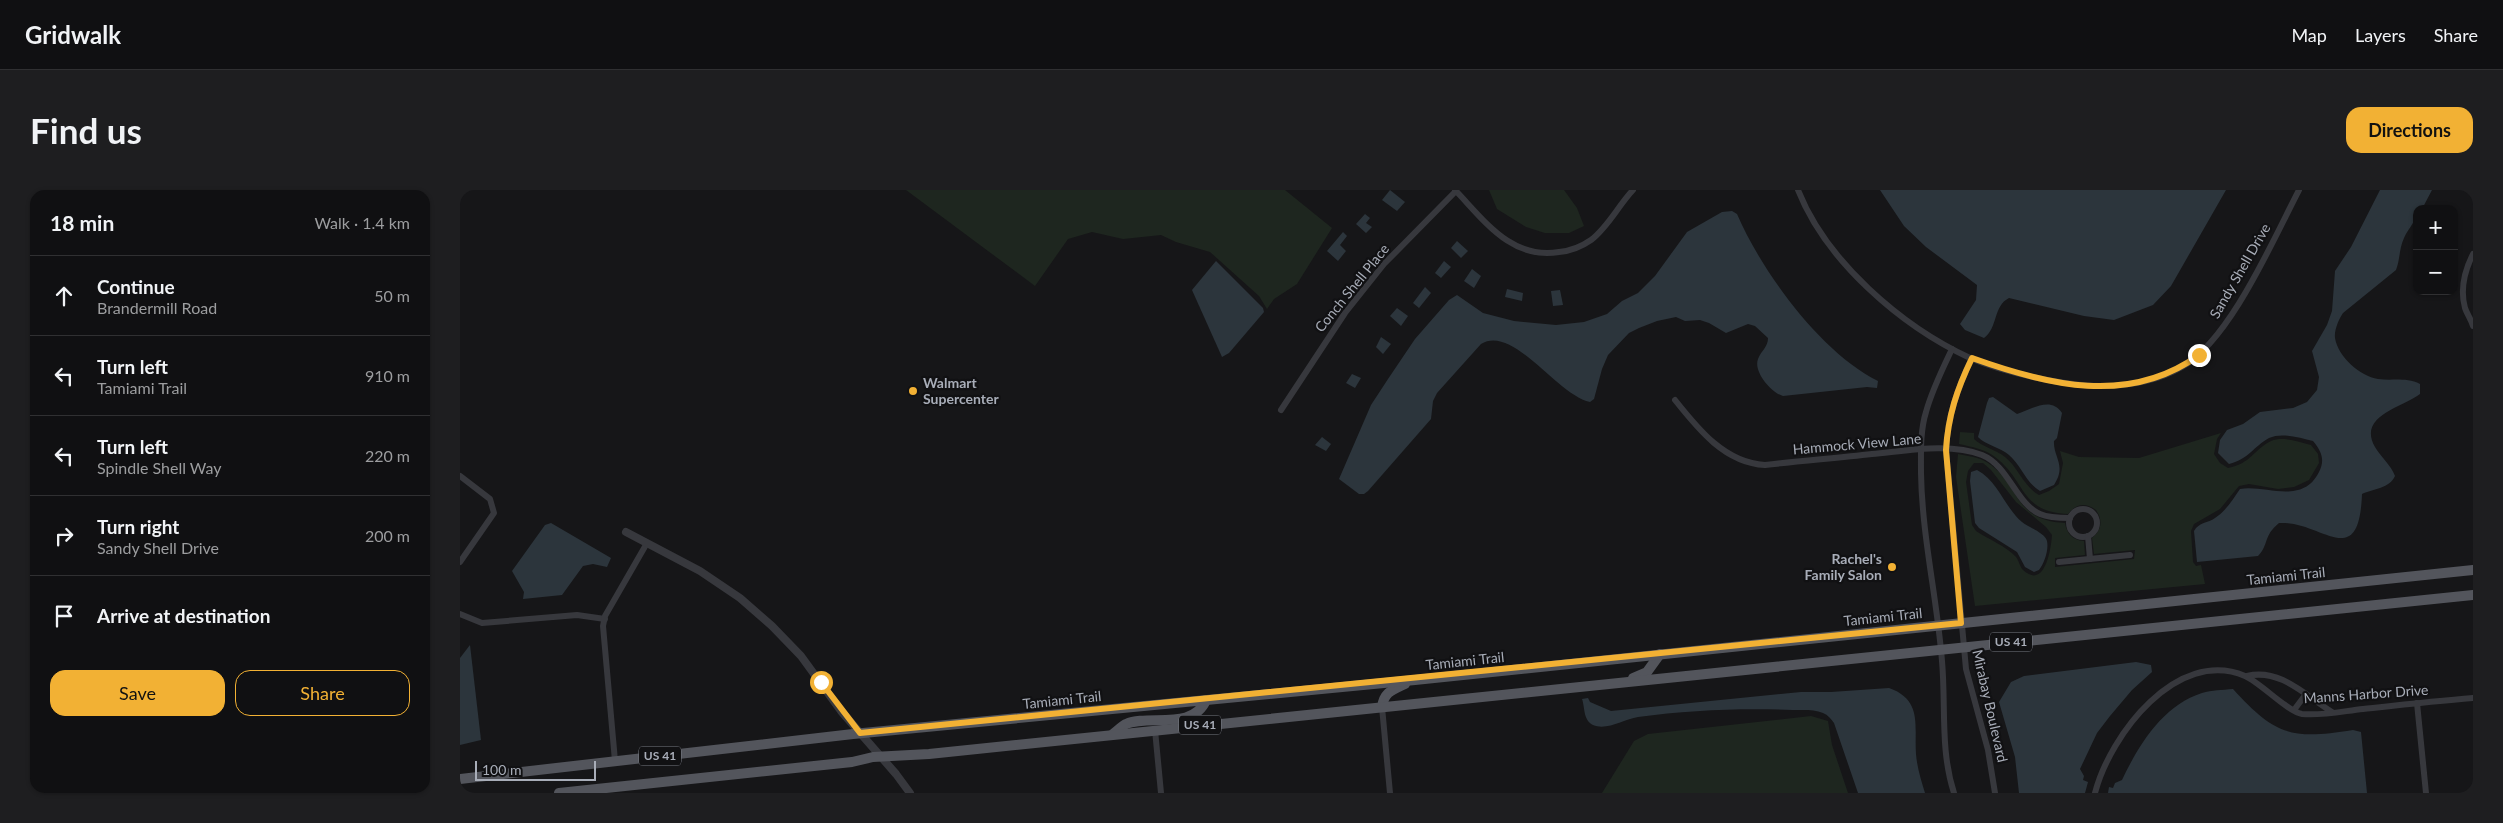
<!DOCTYPE html>
<meta charset="utf-8">
<style>
:root{--surface:#101012;--page:#1e1e20;--text:#f1f3f6;--muted:#9c9d9f;--line:#303032;--accent:#f2b134}
body{margin:0;font-family:Lato,sans-serif;background:var(--page);color:var(--text)}
.controls{position:absolute;right:15px;top:15px;display:grid;overflow:hidden;border-radius:10px;box-shadow:0 1px 4px #0004}
.controls button{width:45px;height:45px;display:grid;place-items:center;padding:0;border:0;border-bottom:1px solid var(--line);background:var(--surface);color:var(--text);font:25px sans-serif}
.scale{position:absolute;left:15px;bottom:12px;width:121px;box-sizing:border-box;padding-left:5px;border:2px solid #a8adb8;border-top:0;font-size:14px;line-height:18px;white-space:nowrap;color:#a8adb8;-webkit-text-stroke:4px #111113;paint-order:stroke}
.stop{position:absolute;width:15px;height:15px;margin:-11px;border:4px solid #f2b134;border-radius:50%;background:#fff}
.stop.end{background:#f2b134;border-color:#fff;box-shadow:0 1px 5px #0008}
.list{margin:0;padding:0;list-style:none}
h2{display:flex;justify-content:space-between;align-items:center;height:65px;margin:0;padding:0 20px;font-size:21px}
h2 small{font-size:16px;font-weight:400;color:var(--muted)}
.list li{display:grid;grid-template-columns:32px 1fr auto;gap:15px;align-items:center;box-sizing:border-box;height:80px;padding:0 20px;border-top:1px solid var(--line)}
.list b{display:block;font-size:19px;white-space:nowrap}
.list p{margin:0;font-size:16px;white-space:nowrap;color:var(--muted)}
.list em{font-size:16px;font-style:normal;color:var(--muted)}
.actions{display:flex;gap:10px;padding:15px 20px}
.actions a{flex:1;padding:11px 0;border:1px solid var(--accent);border-radius:15px;text-align:center;font-size:18px;color:var(--accent)}
.actions .main{background:var(--accent);color:#111}
.icon{flex:none;width:28px;height:28px;fill:none;stroke:currentColor;stroke-width:2;stroke-linecap:round;stroke-linejoin:round}
.map{position:relative;flex:none;width:2013px;height:603px;overflow:hidden;border-radius:15px}
header{display:flex;align-items:center;gap:30px;box-sizing:border-box;height:70px;padding:0 25px;background:var(--surface);border-bottom:1px solid var(--line)}
header strong{font-size:24px}
nav{display:flex;gap:28px;margin-inline-start:auto;font-size:18px}
.intro{display:flex;align-items:center;justify-content:space-between;box-sizing:border-box;height:120px;padding:0 30px}
h1{margin:0;font-size:35px}
.button{padding:12px 22px;border-radius:15px;background:var(--accent);color:#111;font-size:18px;font-weight:700}
main{display:flex;gap:30px;padding:0 30px}
aside{flex:1;background:var(--surface);border-radius:15px;box-shadow:0 1px 4px #0004}
.map>svg:first-child{display:block}
.green{fill:#1e261f;fill-rule:evenodd}
.water{fill:#2c353c}
.lines{fill:none;stroke-linecap:round;stroke-linejoin:round}
.minor{stroke:#37383d;stroke-width:6}
.tertiary{stroke:#37383d;stroke-width:8}
.primary{stroke:#53555c;stroke-width:10}
.route{stroke:#f2b134;stroke-width:6}
.poi-dot{fill:#f2b134;stroke:#111113;stroke-width:2}
.labels{text-anchor:middle;stroke-width:4.5;stroke-linejoin:round;paint-order:stroke}
.shield{fill:#111113;stroke:#7b7e86;stroke-width:1}
.shield-label{font-size:12px;font-weight:bold;fill:#a8adb8}
.street-label{font-size:14px;fill:#a8adb8;stroke:#111113}
.poi-label{font-size:14px;font-weight:bold;fill:#a8adb8;stroke:#111113;text-anchor:start}
</style>
<header>
<strong>Gridwalk</strong>
<nav><a>Map</a><a>Layers</a><a>Share</a></nav>
</header>
<div class="intro"><h1>Find us</h1><a class="button">Directions</a></div>
<main>
<aside>
<h2>18 min<small>Walk · 1.4 km</small></h2>
<ul class="list">
<li><svg class="icon" aria-label="ahead" viewBox="0 0 24 24"><path d="M12 20V5M6 11l6-6 6 6"/></svg><div><b>Continue</b><p>Brandermill Road</p></div><em>50 m</em></li>
<li><svg class="icon" aria-label="left" viewBox="0 0 24 24"><path d="M17 20v-9H6M10 6l-5 5 5 5"/></svg><div><b>Turn left</b><p>Tamiami Trail</p></div><em>910 m</em></li>
<li><svg class="icon" aria-label="left" viewBox="0 0 24 24"><path d="M17 20v-9H6M10 6l-5 5 5 5"/></svg><div><b>Turn left</b><p>Spindle Shell Way</p></div><em>220 m</em></li>
<li><svg class="icon" aria-label="right" viewBox="0 0 24 24"><path d="M7 20v-9h11M14 6l5 5-5 5"/></svg><div><b>Turn right</b><p>Sandy Shell Drive</p></div><em>200 m</em></li>
<li><svg class="icon" aria-label="arrive" viewBox="0 0 24 24"><path d="M6 21V4h12l-3 4 3 4H6"/></svg><div><b>Arrive at destination</b></div></li>
</ul>
<div class="actions"><a class="main">Save</a><a>Share</a></div>
</aside>
<div class="map">
<svg width="2013" height="603" viewBox="0 0 2013 603">
<rect width="100%" height="100%" fill="#161618"/>
<g class="green">
<polygon points="446,0 825,0 872,38 837,94 814,109 807,119 799,106 750,62 716,52 701,45 663,49 632,42 608,49 575,96"/>
<polygon points="1029,0 1104,0 1117,18 1124,36 1109,43 1085,43 1066,37 1037,19"/>
<path d="M1500,242L1514,243V249C1522,257 1535,259 1545,267C1558,277 1564,297 1579,305L1589,301L1599,294L1603,273L1600,261L1619,267L1679,268L1761,243L1757,249L1754,264L1760,273L1768,278C1792,273 1793,260 1811,251C1823,246 1839,252 1851,255L1858,264L1859,273L1849,290L1834,297L1818,299L1789,294L1779,296L1760,319L1734,334L1731,341L1733,372L1736,376L1741,375L1745,394L1515,416L1496,287L1498,264C1508,266 1519,267 1528,273C1562,296 1552,330 1605,333C1607,344 1612,350 1624,351L1625,365L1595,368V377L1674,369L1675,360L1634,364L1632,348C1642,340 1643,330 1636,320C1625,312 1616,314 1608,324C1559,322 1567,291 1535,267C1525,259 1512,257 1499,254ZM1514,273H1523L1531,280L1556,312L1586,337L1592,345C1591,359 1585,400 1563,380C1560,377 1559,371 1556,367C1546,356 1528,349 1516,341L1512,335L1506,292L1508,281Z"/>
<polygon points="1351,526 1368,531 1372,555 1388,603 1142,603 1174,551 1188,544"/>
</g>
<g class="water">
<polygon points="930,0 945,12 937,21 922,10"/>
<path d="M1420,0H1766L1711,96L1693,115L1654,130L1624,126L1549,108C1533,116 1538,138 1524,148L1505,140L1500,134L1516,110L1517,95L1466,57L1444,36Z"/>
<path d="M1920,0H1972L1962,19H1957C1957,31 1949,37 1944,48C1939,59 1940,70 1936,80L1883,123C1879,129 1874,140 1875,148C1878,167 1900,186 1918,189C1932,191 1946,187 1960,194V204C1943,217 1897,226 1915,257C1921,267 1931,275 1935,286C1930,298 1913,299 1902,304C1899,384 1861,330 1819,333C1803,346 1809,355 1798,366L1737,372L1734,341C1739,332 1748,333 1755,328C1766,321 1773,309 1780,299C1805,294 1842,316 1859,282C1865,270 1862,262 1853,251C1840,248 1822,242 1809,248C1793,257 1789,269 1769,274L1758,263L1760,250L1767,240L1783,234L1800,222L1833,218L1847,212L1857,200L1859,187L1852,161L1867,135L1872,121L1875,81L1891,57Z"/>
<path d="M1272,21L1277,24C1302,82 1361,163 1418,191L1417,198L1407,197L1323,206C1312,203 1293,182 1298,169C1301,161 1308,157 1308,148L1295,136L1288,134L1266,143L1249,133L1240,130L1225,131L1216,127L1197,131L1179,138L1169,143L1148,165L1142,179L1134,209L1130,212C1097,205 1053,134 1021,154L977,203L973,211L971,229L908,301L904,304H899L879,289L911,215L928,189L955,149L989,110L997,105L1023,123L1054,131L1096,135L1124,132L1147,124L1162,111L1178,103L1195,86L1227,42L1262,22Z"/>
<polygon points="905,24 910,28 906,33 912,37 906,43 896,34"/>
<polygon points="883,42 887,46 880,55 886,61 878,71 867,61"/>
<polygon points="997,51 1008,61 1001,68 991,58"/>
<polygon points="756,71 803,118 804,122 769,163 762,167 732,100"/>
<polygon points="984,71 991,77 981,88 975,83"/>
<polygon points="1012,79 1021,86 1014,98 1004,91"/>
<polygon points="965,97 971,103 959,118 953,113"/>
<polygon points="1047,99 1063,103 1062,111 1045,107"/>
<polygon points="1100,100 1103,115 1093,116 1091,101"/>
<polygon points="937,118 948,126 941,136 930,126"/>
<polygon points="921,147 931,154 923,164 916,157"/>
<polygon points="892,184 901,188 895,198 886,193"/>
<path d="M1533,207L1557,224C1572,219 1591,206 1602,223L1597,248L1594,251C1593,267 1607,275 1594,295L1580,301C1566,293 1561,275 1549,265C1540,257 1525,255 1518,247L1527,213L1529,208Z"/>
<polygon points="862,247 871,254 866,261 855,255"/>
<path d="M1517,280C1538,291 1545,318 1562,332C1568,337 1585,343 1587,351C1589,360 1584,374 1579,380L1574,382L1565,377L1557,362L1519,338L1515,333L1510,291L1511,282Z"/>
<polygon points="91,333 151,368 147,377 133,374 123,376 102,405 63,409 64,402 52,381 85,335"/>
<polygon points="10,455 21,550 0,555 0,468"/>
<polygon points="1676,472 1691,475 1692,482 1672,500 1650,526 1637,543 1620,579 1624,586 1623,590 1628,592 1625,603 1559,603 1555,567 1539,512 1551,492 1564,486"/>
<path d="M1429,498C1463,510 1454,536 1456,564C1457,577 1461,590 1465,603H1398L1374,533C1371,529 1368,525 1363,523C1354,519 1343,520 1333,520C1282,518 1229,520 1178,527C1164,529 1147,541 1133,535C1123,530 1125,517 1122,509L1128,508L1130,512L1151,521L1341,502H1371Z"/>
<path d="M1773,499C1815,545 1831,550 1893,540L1901,542L1907,603H1648L1649,597L1653,598L1655,593L1662,590C1678,556 1703,515 1742,503C1752,500 1762,500 1773,499Z"/>
</g>
<g class="lines">
<g class="minor">
<path d="M995,0C1024,30 1051,70 1099,62C1110,61 1121,57 1131,50C1148,37 1158,16 1173,0"/>
<path d="M1338,0C1366,71 1441,136 1510,168C1536,179 1565,186 1593,191C1636,199 1682,200 1722,177C1770,150 1813,50 1839,0"/>
<path d="M2013,64C2005,80 2000,100 2005,118C2007,124 2011,129 2013,136"/>
<path d="M1492,159C1482,180 1472,200 1466,222C1460,241 1461,263 1461,283C1462,346 1477,408 1482,471C1486,516 1480,560 1494,603"/>
<path d="M1512,168C1497,199 1488,226 1486,260L1506,479L1528,560L1535,603"/>
<path d="M1215,210C1238,239 1265,273 1305,275C1340,271 1376,268 1412,264C1445,261 1490,252 1522,265C1549,276 1556,314 1580,324C1589,328 1600,328 1610,328"/>
<polyline points="821,220 885,123 924,74 996,1"/>
<polyline points="0,286 30,309 34,323 0,372"/>
<circle cx="1623" cy="333" r="14"/>
<polyline points="1628,346 1630,369"/>
<polyline points="1599,372 1670,365"/>
<polyline points="0,424 22,433 117,425 145,429"/>
<path d="M1787,486C1821,478 1846,506 1872,522"/>
<polyline points="1957,513 1966,603"/>
<polyline points="922,517 930,603"/>
<polyline points="1834,520 1846,504"/>
<polyline points="695,540 701,603"/>
<polyline points="155,571 143,436 145,426 187,353"/>
<path d="M1635,603C1650,545 1717,457 1785,486C1801,493 1828,522 1842,524C1862,526 1884,521 1903,519C1940,515 1976,511 2013,508"/>
</g>
<polyline class="tertiary" points="166,342 240,381 280,408 312,436 341,466 381,521 436,584 450,603"/>
<g class="primary">
<polyline points="1173,488 1187,482 1200,464"/>
<path d="M922,517C924,502 932,500 945,494"/>
<path d="M653,544C657,541 662,536 666,534C689,524 733,541 746,510"/>
<polyline points="0,589 393,544 955,490 2013,380"/>
<polyline points="99,603 392,572 413,567 469,564 2013,405"/>
</g>
</g>
<g class="lines">
<path class="route" d="M361,492L400,543L1501,433L1486,260C1488,226 1497,199 1512,168C1587,195 1669,216 1739,165"/>
</g>
<g class="poi-dot">
<circle cx="453" cy="201" r="5"/>
<circle cx="1432" cy="377" r="5"/>
</g>
<g class="labels">
<g class="shield">
<rect x="1530" y="442.5" width="42" height="19" rx="4"/>
<rect x="719" y="525.5" width="42" height="19" rx="4"/>
<rect x="179" y="556.5" width="42" height="19" rx="4"/>
</g>
<g class="shield-label">
<text x="1551" y="456">US 41</text>
<text x="740" y="539">US 41</text>
<text x="200" y="570">US 41</text>
</g>
<g class="street-label">
<text transform="translate(1780 81) rotate(-60)" y="5">Sandy Shell Drive</text>
<text transform="translate(892 98) rotate(-51)" y="5">Conch Shell Place</text>
<text transform="translate(1397 254) rotate(-5)" y="5">Hammock View Lane</text>
<text transform="translate(1826 386) rotate(-6)" y="5">Tamiami Trail</text>
<text transform="translate(1423 427) rotate(-6)" y="5">Tamiami Trail</text>
<text transform="translate(1005 471) rotate(-6)" y="5">Tamiami Trail</text>
<text transform="translate(1906 504) rotate(-4)" y="5">Manns Harbor Drive</text>
<text transform="translate(602 510) rotate(-6)" y="5">Tamiami Trail</text>
<text transform="translate(1530 516) rotate(77)" y="5">Mirabay Boulevard</text>
</g>
<g class="poi-label">
<text x="463" y="198">Walmart<tspan x="463" dy="16">Supercenter</tspan></text>
<text x="1422" y="374" text-anchor="end">Rachel's<tspan x="1422" dy="16">Family Salon</tspan></text>
</g>
</g>
</svg>
<div class="controls">
<button>+</button>
<button>−</button>
</div>
<div class="scale">100 m</div>
<div class="stop" style="left:361px;top:492px"></div>
<div class="stop end" style="left:1739px;top:165px"></div>
</div>
</main>
